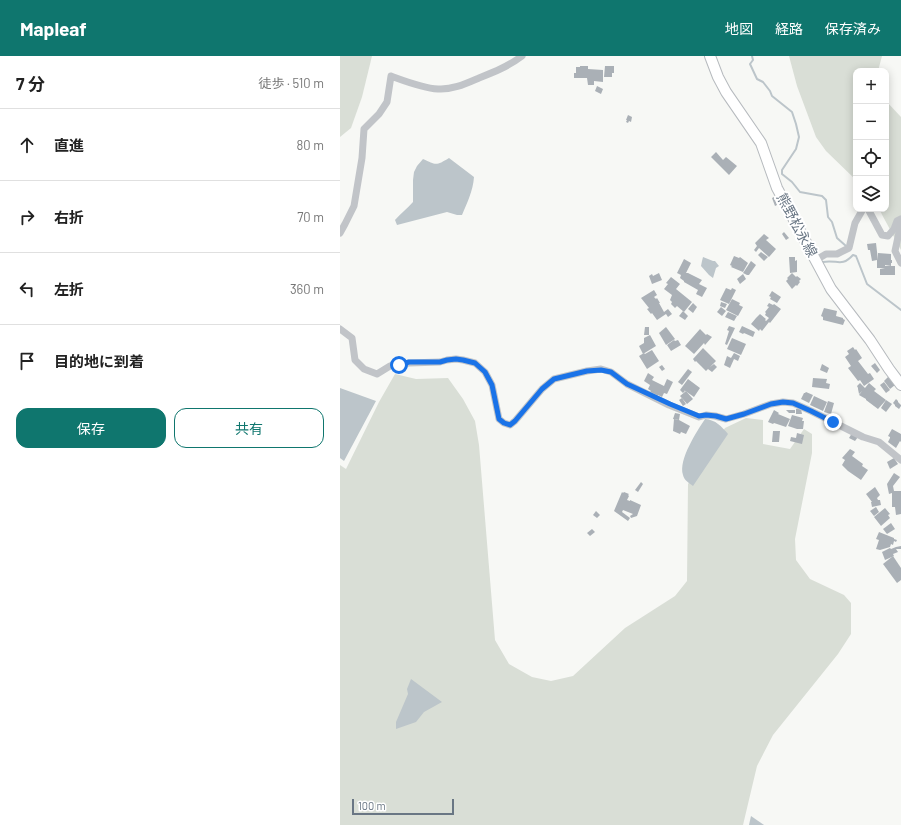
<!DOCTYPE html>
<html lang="ja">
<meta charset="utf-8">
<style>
:root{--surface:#fff;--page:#f6f6f6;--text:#222;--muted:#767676;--line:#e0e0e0;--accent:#0f766e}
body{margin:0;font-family:Barlow,"Noto Sans JP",sans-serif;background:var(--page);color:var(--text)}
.controls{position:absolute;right:12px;top:12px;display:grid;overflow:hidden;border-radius:8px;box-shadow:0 2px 10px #0003}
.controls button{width:36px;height:36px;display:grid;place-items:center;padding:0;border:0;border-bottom:1px solid var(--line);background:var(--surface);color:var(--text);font:20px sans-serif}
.scale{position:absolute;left:12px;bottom:10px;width:102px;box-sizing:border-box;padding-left:4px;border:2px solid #697684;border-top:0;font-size:11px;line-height:14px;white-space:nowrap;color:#697684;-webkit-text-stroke:3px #fff;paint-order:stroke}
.stop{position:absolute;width:12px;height:12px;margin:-9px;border:3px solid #1a73e8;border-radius:50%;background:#fff}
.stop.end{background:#1a73e8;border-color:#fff;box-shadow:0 1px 4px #0008}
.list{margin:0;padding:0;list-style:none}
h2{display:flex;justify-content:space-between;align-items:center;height:52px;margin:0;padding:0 16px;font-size:17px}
h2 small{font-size:13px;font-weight:400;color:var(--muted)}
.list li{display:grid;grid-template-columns:26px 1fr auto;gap:12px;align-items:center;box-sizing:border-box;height:72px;padding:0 16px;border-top:1px solid var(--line)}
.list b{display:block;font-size:15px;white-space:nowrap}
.list em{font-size:13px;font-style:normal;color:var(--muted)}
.actions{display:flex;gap:8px;padding:12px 16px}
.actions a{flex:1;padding:9px 0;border:1px solid var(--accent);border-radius:12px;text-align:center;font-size:14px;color:var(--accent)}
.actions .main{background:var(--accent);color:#fff}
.icon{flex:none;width:22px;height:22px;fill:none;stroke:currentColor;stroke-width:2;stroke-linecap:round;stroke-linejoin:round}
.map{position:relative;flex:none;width:561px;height:769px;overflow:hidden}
header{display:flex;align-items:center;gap:24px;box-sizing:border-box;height:56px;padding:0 20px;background:var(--accent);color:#fff}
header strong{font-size:19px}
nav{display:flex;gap:22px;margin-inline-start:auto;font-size:14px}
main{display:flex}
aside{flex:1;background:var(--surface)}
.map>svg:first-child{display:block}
.green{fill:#d9ded6}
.water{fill:#bcc5ca}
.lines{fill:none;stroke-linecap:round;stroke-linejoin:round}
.stream{stroke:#bcc5ca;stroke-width:2}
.building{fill:#aab0b6}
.secondary-casing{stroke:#b6babe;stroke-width:12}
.minor{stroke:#c1c4c8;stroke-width:7}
.secondary{stroke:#fff;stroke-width:10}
.route{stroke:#1a73e8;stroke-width:5}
.labels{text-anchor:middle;stroke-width:4;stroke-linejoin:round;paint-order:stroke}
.street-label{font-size:14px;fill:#697684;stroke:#fff}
</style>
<header>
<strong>Mapleaf</strong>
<nav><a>地図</a><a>経路</a><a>保存済み</a></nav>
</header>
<main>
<aside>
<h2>7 分<small>徒歩 · 510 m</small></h2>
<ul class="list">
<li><svg class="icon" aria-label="ahead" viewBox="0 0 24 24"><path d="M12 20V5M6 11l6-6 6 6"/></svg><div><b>直進</b></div><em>80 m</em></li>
<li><svg class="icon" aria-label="right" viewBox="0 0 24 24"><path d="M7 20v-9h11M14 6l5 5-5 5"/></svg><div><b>右折</b></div><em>70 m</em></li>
<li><svg class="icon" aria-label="left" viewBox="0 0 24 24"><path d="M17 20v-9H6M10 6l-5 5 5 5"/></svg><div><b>左折</b></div><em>360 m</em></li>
<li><svg class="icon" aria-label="arrive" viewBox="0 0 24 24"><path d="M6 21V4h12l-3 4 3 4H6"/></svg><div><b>目的地に到着</b></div></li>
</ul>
<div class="actions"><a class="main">保存</a><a>共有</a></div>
</aside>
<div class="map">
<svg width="561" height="769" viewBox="0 0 561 769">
<rect width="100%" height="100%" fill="#f7f8f5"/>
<g class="green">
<polygon points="0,0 32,0 22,41 11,72 0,81"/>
<polygon points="449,0 542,0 538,15 516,15 516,124 486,95 476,81 457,30"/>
<polygon points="546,45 561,61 561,194 539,153 546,153"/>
<polygon points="55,318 76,323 108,322 123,343 135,365 139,389 155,584 169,608 192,621 211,625 233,620 285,572 335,540 347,525 348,428 385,372 406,362 423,364 423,388 450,393 464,373 472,378 472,397 455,483 456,504 470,523 504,539 511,547 511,578 498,598 433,679 417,710 403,769 0,769 0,409 6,413 39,346"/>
</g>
<g class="water">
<path d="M109,102L134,121C133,135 127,147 122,159H117L107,156L57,169L55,164C61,157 67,153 73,146V124L74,116L77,110L83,103C96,109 96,110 109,102Z"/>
<polygon points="363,201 373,205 375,205 379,210 376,212 373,222 369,219 361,210 362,205"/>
<polygon points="0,332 36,345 4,405 0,402"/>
<path d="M365,363C376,364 381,370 388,378L353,430C349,427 344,424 343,419C338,404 357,375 365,363Z"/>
<polygon points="71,623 102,646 84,656 76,666 56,673 56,666 68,638 67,633"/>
<polygon points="411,760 424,769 409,769"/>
</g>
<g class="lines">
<g class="stream">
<polyline points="412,0 413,4 410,8 417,23 423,26 430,35 432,40 452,56 456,68 459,81 456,93 442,114 442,118 452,126 460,136 482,140 486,144 488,161 492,166 497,182 506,190"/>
<path d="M483,206C497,203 501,212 513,199L516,200L527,228L561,254"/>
</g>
</g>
<g class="building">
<polygon points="240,10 248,10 248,13 263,14 263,26 254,25 254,29 248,29 247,22 234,22 234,17 236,17 236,11 240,11"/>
<polygon points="265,10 274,10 274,17 272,17 272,21 264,21"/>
<polygon points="257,30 263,33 261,38 255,35"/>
<polygon points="288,59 292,61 291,66 289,65 288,67 286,66 287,64 286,64"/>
<polygon points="376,96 383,104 386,101 397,110 389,119 371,101"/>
<polygon points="434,141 437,149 435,150 432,142"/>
<polygon points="444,176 449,182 446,184 442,178"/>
<polygon points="424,178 429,182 426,184 436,193 429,201 419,192 416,196 414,194 417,190 415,187"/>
<polygon points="536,187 538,204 538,197 551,198 551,204 552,204 552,207 551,207 551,210 545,209 545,207 545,212 537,212 537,204 532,205 530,194 528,194 527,188"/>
<polygon points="421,196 428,201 424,205 418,199"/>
<polygon points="394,200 399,202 400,201 408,207 403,216 391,211 392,210 390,209"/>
<polygon points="449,201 455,201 455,205 457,204 457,216 450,217"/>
<polygon points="344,203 351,207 346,217 348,217 362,224 359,228 367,232 362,241 356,238 358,234 344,226 344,225 340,222 341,219 337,217"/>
<polygon points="411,205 416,209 409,219 407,219 403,217"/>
<polygon points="545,210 555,210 555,219 540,219 540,213 545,212"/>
<polygon points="319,217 322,224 312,228 309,220 312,218 313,220"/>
<polygon points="452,217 456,221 457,220 461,223 459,225 460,226 457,230 456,229 452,233 446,225 448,223 447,222"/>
<polygon points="403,218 406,223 400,228 397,223"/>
<polygon points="331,221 340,228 336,233 352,246 344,256 337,250 335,252 331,248 332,246 330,244 332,239 324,233 328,228 326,227"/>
<polygon points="386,232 391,234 392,232 396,234 389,248 380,244"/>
<polygon points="314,234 317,239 314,241 316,243 317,242 320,247 319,247 324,256 328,253 332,258 328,261 326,258 317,264 312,257 311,258 307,253 309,252 301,242"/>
<polygon points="432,235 441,241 437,247 430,243 431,241 429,240"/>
<polygon points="392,243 400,247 399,249 403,251 398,260 386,254"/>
<polygon points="381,246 387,248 385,252 380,250"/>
<polygon points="353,247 357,251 353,257 348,253"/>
<polygon points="429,247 433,249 434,248 441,253 430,267 429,266 422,275 420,273 419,275 411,268 416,262 420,258 426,263 425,264 426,265 429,262 425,259 426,257 425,256 429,251 427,250"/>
<polygon points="381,251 386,255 382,260 377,256"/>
<polygon points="484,252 497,255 496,260 503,262 503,263 505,264 503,269 483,264 483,261 481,260"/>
<polygon points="343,255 348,260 345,264 339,260"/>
<polygon points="388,256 397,260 394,265 385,261"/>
<polygon points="389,270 395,272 387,289 385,288 389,275 387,274"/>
<polygon points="402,270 415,276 413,281 404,277 403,278 399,276"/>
<polygon points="305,271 309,271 309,279 304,279"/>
<polygon points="326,271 335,283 326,289 319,277"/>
<polygon points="360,273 366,279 367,278 372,281 365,289 364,287 354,298 345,290"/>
<polygon points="310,279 316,290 303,298 299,290 304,287 304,282"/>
<polygon points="392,282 406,288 401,299 387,293"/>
<polygon points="334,284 335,285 338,284 341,289 331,295 327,289"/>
<polygon points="513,291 515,294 516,293 522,302 518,305 528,318 530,317 534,323 524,330 520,324 524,322 518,325 508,312 511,310 505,301 509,298 507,295"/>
<polygon points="363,292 376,305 370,311 374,308 377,311 372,316 368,313 366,315 356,305 355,306 353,303"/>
<polygon points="312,294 319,305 307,313 299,300 304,297 305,298"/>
<polygon points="394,297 400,300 398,305 394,303 390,312 384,309 387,300 391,302"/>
<polygon points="535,307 540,314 537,317 531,310"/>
<polygon points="482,308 489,312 487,317 480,314"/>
<polygon points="322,309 325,313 322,315 319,311"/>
<polygon points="348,313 352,316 342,329 338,326"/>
<polygon points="308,317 314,321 312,324 324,330 327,323 333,326 327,338 324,337 322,341 318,339 318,340 310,336 311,335 308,333 310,329 304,325"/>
<polygon points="548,321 555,329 550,333 544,325"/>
<polygon points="473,322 487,323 486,327 490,328 489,333 472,331"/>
<polygon points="348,323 360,332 354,341 344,334 345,335 343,337 340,334"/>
<polygon points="544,326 550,334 546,337 540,329"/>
<polygon points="520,327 525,332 529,327 536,333 534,335 546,344 538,353 526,344 526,343 519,339 522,335 519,338 518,333 518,332 517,330"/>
<polygon points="346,335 353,343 347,348 340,340"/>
<polygon points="466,336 473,339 469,347 461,343 464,337 465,337"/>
<polygon points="474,340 487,346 483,355 470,349"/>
<polygon points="342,342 346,348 343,350 339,344"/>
<polygon points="556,343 558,345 558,346 561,349 561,350 559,353 555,350 555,349 553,347"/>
<polygon points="546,344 552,348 546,356 541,352"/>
<polygon points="488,345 494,347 491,358 484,356"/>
<polygon points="456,353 461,353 462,358 456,358"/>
<polygon points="434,354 439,357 438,358 450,363 446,371 434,367 433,368 428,366"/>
<polygon points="446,354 455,354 455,357 449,357"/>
<polygon points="335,357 340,358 339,364 333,363"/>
<polygon points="452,359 463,362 462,365 464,365 463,373 457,373 448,370"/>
<polygon points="334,363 339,364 350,370 346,378 341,376 340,378 333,375"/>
<polygon points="552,373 561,378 561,386 560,385 556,392 548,386 550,382 550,381 548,380"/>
<polygon points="433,375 440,375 439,386 432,386"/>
<polygon points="457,377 464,379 462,388 450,385 451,381 456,382"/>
<polygon points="512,377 518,381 515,385 509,382"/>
<polygon points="510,393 515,396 512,400 523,408 522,410 528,414 521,424 508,415 502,409 505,404 502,402"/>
<polygon points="554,402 558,408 550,413 547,406"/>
<polygon points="554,417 560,421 553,430 554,435 561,435 561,458 556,459 555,451 552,451 552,437 549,438 547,428"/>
<polygon points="301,426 303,428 298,436 295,434"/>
<polygon points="535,431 540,439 537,442 538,444 540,444 541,449 532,451 531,446 532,446 526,438"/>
<polygon points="282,436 283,437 284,436 289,438 288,439 289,440 287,444 290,445 290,444 301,449 297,460 291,462 290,460 293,458 283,454 282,456 290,462 288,465 274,455"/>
<polygon points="536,451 539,456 534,460 530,455"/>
<polygon points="545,452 550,458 548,459 550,462 541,470 534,461"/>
<polygon points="256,455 260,459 257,462 253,459"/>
<polygon points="551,467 555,473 547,478 543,473"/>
<polygon points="252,473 255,476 250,480 247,477"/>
<polygon points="539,476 554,482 554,483 557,484 556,486 554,485 553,489 551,488 550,491 540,494 536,493 539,484 536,483"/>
<polygon points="561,490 561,493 556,493 558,496 553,498 554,500 545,504 542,496 550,492 551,493 556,491"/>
<polygon points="553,500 561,512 561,524 557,527 543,508"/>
</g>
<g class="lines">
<g class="secondary-casing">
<polyline id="secondary" points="370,0 378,21 386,36 421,87 437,132 491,233 530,284 549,313 561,329"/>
</g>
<g class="minor">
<polyline points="528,153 542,179 548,180 554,173 557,165 561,163"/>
<polyline points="561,167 555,195 561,207"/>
<path d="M0,177L5,168L14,150L22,102L24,73L39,58L47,46L51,20C65,25 82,32 98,33C112,34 125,28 139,22C154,16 169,10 182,0"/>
<polyline points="476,204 486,198 497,198 509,192 515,167 523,153"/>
<polyline points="0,273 12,282 15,304 24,313 37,318 50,310 69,307 100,306 107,304 116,303 123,304 135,307 145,316 152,329 159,363 164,367 170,369 175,365 202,333 214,323 247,315 261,313 271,316 287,328 329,349 359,361 366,359 375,360 386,363 404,358 431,348 443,346 453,347 471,355 523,381 539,386 561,404"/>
</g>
<use href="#secondary" class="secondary"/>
</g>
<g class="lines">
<polyline class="route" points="59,309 69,306 100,306 107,304 116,303 123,304 135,307 145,316 152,329 159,363 164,367 170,369 175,365 202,333 214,323 247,315 261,314 271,316 287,328 330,348 359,360 366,359 376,360 386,363 404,358 431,348 443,346 453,347 471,355 493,366"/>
</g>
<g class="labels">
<g class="street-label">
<text transform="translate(457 169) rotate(62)" y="5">熊野松永線</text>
</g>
</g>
</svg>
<div class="controls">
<button>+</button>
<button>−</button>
<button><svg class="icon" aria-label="locate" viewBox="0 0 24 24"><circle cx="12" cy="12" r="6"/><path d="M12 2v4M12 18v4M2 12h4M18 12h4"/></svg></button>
<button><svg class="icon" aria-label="layers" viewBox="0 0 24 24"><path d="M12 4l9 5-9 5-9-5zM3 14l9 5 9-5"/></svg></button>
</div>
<div class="scale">100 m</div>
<div class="stop" style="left:59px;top:309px"></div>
<div class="stop end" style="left:493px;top:366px"></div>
</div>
</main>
